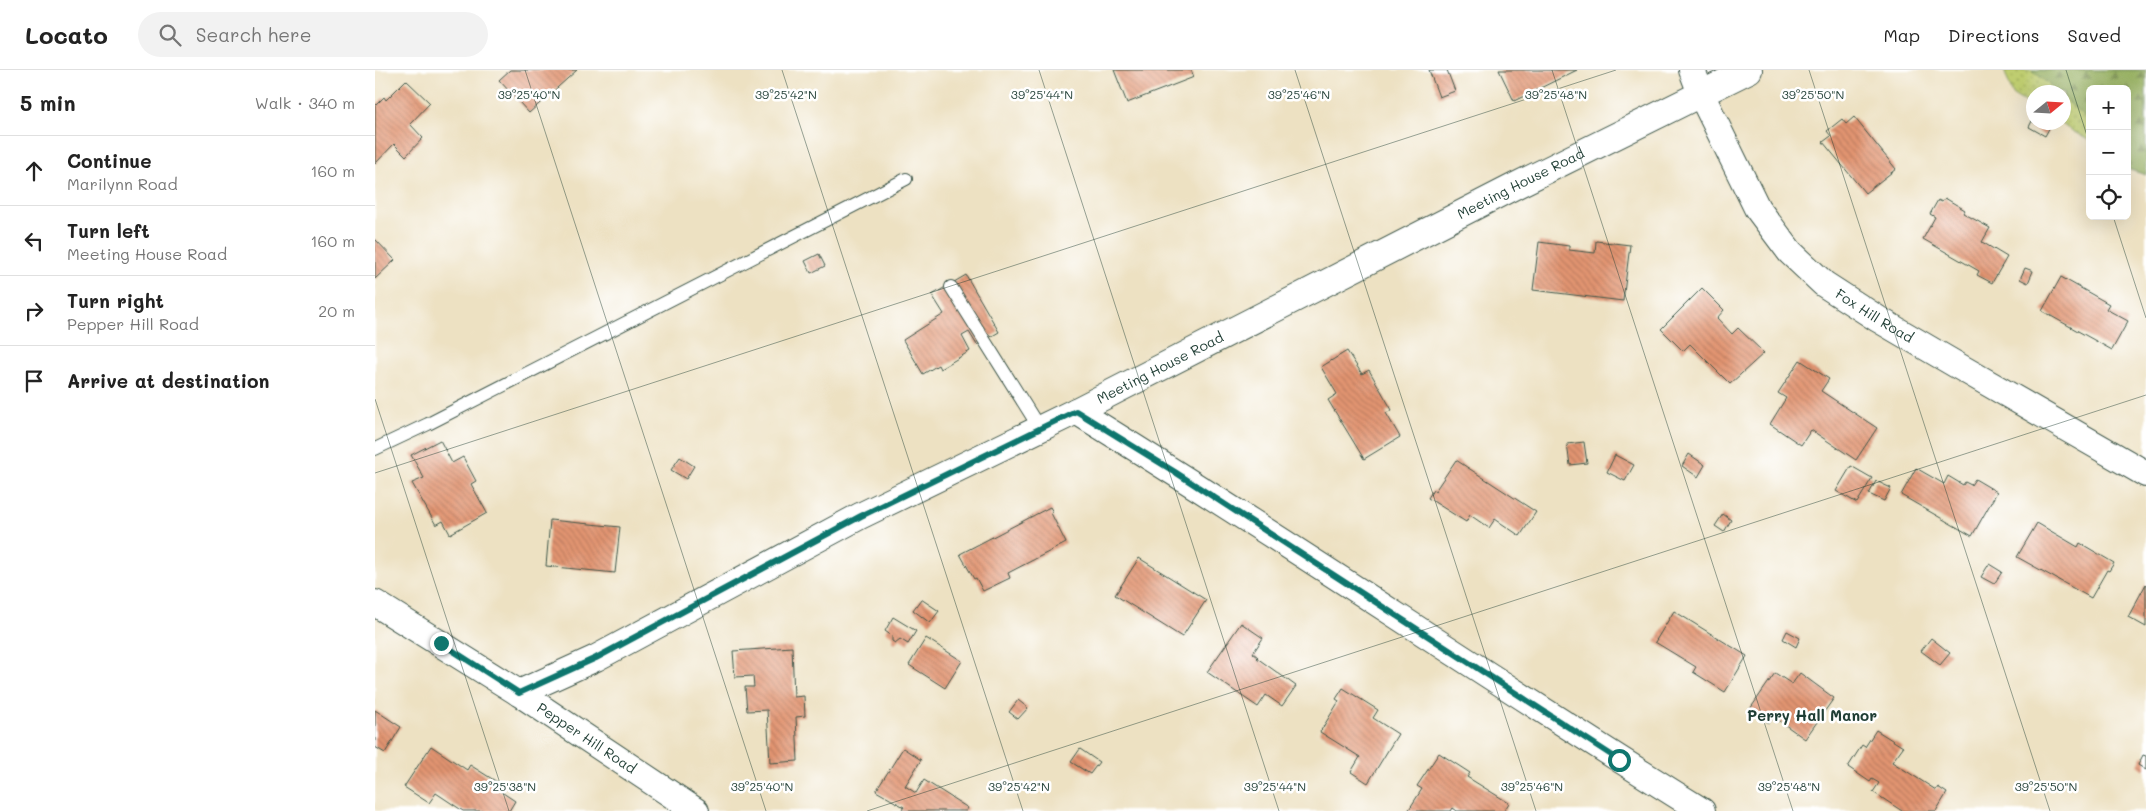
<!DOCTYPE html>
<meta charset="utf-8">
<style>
:root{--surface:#fff;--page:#f2f2f2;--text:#222;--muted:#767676;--line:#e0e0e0}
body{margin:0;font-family:Mali,sans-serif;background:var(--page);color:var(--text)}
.controls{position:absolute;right:15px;top:15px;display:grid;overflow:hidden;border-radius:8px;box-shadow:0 5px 20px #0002}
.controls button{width:45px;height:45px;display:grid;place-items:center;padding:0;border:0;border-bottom:1px solid var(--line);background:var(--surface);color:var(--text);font:25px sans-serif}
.compass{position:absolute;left:1651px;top:15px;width:45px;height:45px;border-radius:50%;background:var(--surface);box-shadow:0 5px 20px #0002;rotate:72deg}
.stop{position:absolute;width:15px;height:15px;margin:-11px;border:4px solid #0f766e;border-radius:50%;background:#fff}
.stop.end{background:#0f766e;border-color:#fff;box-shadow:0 1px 5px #0008}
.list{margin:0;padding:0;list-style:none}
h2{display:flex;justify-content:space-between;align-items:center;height:65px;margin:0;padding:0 20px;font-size:21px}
h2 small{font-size:16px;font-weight:400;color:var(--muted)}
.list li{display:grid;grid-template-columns:32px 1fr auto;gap:15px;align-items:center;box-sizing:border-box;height:70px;padding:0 20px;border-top:1px solid var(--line)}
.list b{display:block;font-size:19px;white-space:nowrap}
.list p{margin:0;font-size:16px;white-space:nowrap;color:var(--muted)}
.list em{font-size:16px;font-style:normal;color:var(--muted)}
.icon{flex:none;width:28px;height:28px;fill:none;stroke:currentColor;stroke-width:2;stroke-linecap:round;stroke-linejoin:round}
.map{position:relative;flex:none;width:1771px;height:741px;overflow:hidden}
header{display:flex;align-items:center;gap:30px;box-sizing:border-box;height:70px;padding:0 25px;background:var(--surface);border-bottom:1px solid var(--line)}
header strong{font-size:24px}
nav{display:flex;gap:28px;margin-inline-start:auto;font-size:18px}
.search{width:350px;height:45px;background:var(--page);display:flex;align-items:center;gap:12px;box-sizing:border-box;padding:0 18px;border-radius:28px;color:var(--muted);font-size:19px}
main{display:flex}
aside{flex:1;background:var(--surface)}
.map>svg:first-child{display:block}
.grass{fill:url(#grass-dots);stroke:#6f8552}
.forest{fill:url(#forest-firs);stroke:#5b764b}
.building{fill:url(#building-back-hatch)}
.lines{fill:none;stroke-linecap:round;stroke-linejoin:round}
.lane-casing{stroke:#3e5649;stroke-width:14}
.street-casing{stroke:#3e5649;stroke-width:28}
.lane{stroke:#fff;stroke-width:12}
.street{stroke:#fff;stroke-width:26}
.route{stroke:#0f766e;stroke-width:6}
.ticks{fill:none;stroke:#1f3d34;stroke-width:1;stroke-opacity:0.45}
.labels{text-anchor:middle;stroke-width:5;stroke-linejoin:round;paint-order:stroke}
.street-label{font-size:14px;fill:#1f3d34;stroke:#fff}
.neighbourhood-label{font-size:15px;font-weight:bold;fill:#1f3d34;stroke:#fff}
.ticks-label{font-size:12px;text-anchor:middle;fill:#1f3d34;stroke:#fff;stroke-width:5;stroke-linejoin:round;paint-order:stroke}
</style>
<header>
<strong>Locato</strong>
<div class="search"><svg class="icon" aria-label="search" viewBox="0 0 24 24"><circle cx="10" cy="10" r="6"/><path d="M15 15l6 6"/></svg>Search here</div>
<nav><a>Map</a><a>Directions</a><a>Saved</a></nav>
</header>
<main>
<aside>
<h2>5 min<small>Walk · 340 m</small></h2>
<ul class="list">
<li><svg class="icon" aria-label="ahead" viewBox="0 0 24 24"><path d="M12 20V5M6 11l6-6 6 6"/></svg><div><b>Continue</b><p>Marilynn Road</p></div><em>160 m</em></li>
<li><svg class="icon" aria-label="left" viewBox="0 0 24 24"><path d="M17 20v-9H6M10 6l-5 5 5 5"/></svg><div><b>Turn left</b><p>Meeting House Road</p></div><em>160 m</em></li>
<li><svg class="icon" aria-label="right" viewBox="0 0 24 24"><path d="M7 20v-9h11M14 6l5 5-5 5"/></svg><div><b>Turn right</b><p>Pepper Hill Road</p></div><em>20 m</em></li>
<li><svg class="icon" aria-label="arrive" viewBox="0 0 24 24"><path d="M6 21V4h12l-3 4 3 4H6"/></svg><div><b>Arrive at destination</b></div></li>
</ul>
</aside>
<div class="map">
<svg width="1771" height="741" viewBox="0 0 1771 741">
<defs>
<pattern id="grass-dots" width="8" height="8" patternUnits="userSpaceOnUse" patternTransform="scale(1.25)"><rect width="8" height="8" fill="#bfcd6f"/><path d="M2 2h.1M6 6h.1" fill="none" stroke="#9ba85c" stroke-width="1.8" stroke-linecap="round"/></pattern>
<pattern id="forest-firs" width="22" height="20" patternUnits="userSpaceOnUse" patternTransform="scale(1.25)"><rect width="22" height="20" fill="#97b062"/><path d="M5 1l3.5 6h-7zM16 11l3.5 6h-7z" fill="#7b9052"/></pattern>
<pattern id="building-back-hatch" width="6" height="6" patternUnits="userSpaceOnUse" patternTransform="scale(1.25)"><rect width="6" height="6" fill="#e29471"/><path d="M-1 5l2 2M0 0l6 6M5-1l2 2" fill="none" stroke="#b77a5e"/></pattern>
</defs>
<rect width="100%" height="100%" fill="#fff"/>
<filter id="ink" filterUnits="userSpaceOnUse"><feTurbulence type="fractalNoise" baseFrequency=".02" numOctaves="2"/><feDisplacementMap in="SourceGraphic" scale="10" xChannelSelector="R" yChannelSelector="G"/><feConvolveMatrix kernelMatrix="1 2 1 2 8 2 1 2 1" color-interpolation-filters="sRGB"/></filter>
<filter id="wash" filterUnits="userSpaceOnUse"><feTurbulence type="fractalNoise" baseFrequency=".0096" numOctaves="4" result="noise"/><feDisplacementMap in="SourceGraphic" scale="20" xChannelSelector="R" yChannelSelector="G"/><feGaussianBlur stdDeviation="1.12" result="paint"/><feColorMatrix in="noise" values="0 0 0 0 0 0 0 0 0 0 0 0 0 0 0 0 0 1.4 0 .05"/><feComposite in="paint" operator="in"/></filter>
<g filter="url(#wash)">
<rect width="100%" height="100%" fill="#ede1c2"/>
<polygon class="grass" points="1629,0 1771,0 1752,19 1715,19 1715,71 1684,53 1688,52 1688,22 1658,22 1658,37 1638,25"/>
<polygon class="forest" points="1657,0 1771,0 1771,105 1752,99 1752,19 1715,19 1715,56 1709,46 1689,28 1688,22 1683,22"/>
<g id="blocks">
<g class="building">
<polygon points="135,0 202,0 154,43 124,10"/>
<polygon points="739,0 816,0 819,7 752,33"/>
<polygon points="1054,0 1072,0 1080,21 1064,27"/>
<polygon points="1124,0 1202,0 1139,31"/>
<polygon points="31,10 55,33 35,54 48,68 31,86 19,74 0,94 0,36 9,27 11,30"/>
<polygon points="1479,47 1521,99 1490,123 1448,72 1456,66 1452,61 1467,49 1471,54"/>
<polygon points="1658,49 1658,52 1677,53 1670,66 1654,57"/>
<polygon points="1570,128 1590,140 1588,143 1615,158 1607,172 1632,187 1617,213 1602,205 1604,201 1548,169 1560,147 1555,144 1563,130 1567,132"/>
<polygon points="0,169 20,190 0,209"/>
<polygon points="1221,171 1255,175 1248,231 1158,220 1164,172 1194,176 1194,180 1220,183"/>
<polygon points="444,184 450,196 436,203 430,191"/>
<polygon points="1650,198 1658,201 1653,213 1645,209"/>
<polygon points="591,205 624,262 602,275 594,262 587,266 595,281 565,299 563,295 548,304 528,270 569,244 557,225"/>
<polygon points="1686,207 1734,234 1731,239 1753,251 1737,280 1667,241"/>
<polygon points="1327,218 1349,240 1342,248 1357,264 1363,258 1389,283 1355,314 1315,274 1308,281 1286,259"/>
<polygon points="972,281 987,304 994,300 1017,340 1011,343 1025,367 989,389 953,330 962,324 946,297"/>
<polygon points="1425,290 1454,309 1446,321 1502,358 1481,390 1436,360 1426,375 1395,354 1411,328 1403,323"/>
<polygon points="65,370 77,393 88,387 101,411 96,414 112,443 75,464 68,451 61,455 37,413 49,408 36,385"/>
<polygon points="1209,372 1212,393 1195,395 1192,374"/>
<polygon points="1314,384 1330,395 1323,407 1307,396"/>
<polygon points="1240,385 1259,395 1250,411 1232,402"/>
<polygon points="305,387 319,396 311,409 296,400"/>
<polygon points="1081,390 1161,442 1145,466 1120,449 1114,458 1095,445 1091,452 1053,428 1058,420 1060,421"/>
<polygon points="1476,396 1497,408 1482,433 1461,421"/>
<polygon points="1541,398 1569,414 1573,406 1588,415 1590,412 1596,415 1600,409 1622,422 1597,466 1526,425"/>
<polygon points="1501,411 1516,418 1509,431 1494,424"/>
<polygon points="675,437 678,442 676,443 691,473 633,503 635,508 608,521 601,508 599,509 585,484"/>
<polygon points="1348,444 1356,450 1349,462 1340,456"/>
<polygon points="175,450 245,457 240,503 171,496"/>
<polygon points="1662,453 1703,477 1705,473 1739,493 1734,501 1732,500 1716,528 1642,487"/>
<polygon points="764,488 831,530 807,567 740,525"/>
<polygon points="1614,494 1627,502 1619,514 1606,507"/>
<polygon points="1771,514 1771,557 1753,547"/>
<polygon points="546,529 564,541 555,553 538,540"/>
<polygon points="1299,541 1372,586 1350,622 1318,602 1321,597 1280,572"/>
<polygon points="518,547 541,561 533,574 525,569 520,573 517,571 517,566 510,561"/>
<polygon points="866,553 888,568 878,583 883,587 882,588 921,616 907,636 891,625 883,637 832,602"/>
<polygon points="1412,561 1425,568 1421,577 1408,569"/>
<polygon points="551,568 587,591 570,618 534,595"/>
<polygon points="1556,568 1575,583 1565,595 1546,581"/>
<polygon points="417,577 419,627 429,626 430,646 421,647 423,691 395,693 392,640 372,641 370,617 379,617 378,606 360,607 358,581"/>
<polygon points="1400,603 1417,614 1425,603 1459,628 1430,669 1399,647 1394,653 1375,639"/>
<polygon points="968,618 1003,640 998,648 1023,664 993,713 976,702 985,687 945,662 964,631 961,629"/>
<polygon points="643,630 653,638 643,649 634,642"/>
<polygon points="0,640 26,657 10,683 0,677"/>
<polygon points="1501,660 1528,677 1517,692 1561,720 1563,717 1572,723 1561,741 1527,741 1498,722 1504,713 1497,709 1495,712 1473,697 1487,675 1490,677"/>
<polygon points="56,676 92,700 95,695 122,712 119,717 140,731 134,741 88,741 61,723 54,733 29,717"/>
<polygon points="528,678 546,690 530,716 541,723 549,710 593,738 591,741 526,741 529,737 501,721"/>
<polygon points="705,679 724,692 715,704 696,692"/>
<polygon points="1064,683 1095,703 1092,707 1134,733 1129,741 1082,741 1078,738 1076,741 1033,741 1047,719 1042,716"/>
<polygon points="1768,685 1771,686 1771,700 1763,695"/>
</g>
</g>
</g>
<g filter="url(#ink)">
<use href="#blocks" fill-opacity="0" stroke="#3e5649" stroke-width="1"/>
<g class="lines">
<g class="lane-casing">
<g id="lane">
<polyline points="576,217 665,359"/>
<polyline points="0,379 53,354 531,109"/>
</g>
</g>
<g class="street-casing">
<g id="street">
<path id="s1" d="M1317,0L1326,24L1382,138L1415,182L1449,214L1503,249L1585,297L1771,404"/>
<path d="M701,341C912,471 1116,610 1327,741"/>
<path id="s2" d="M0,533L144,623L321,741"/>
<path id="s3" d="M144,623L221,588L485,446L701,341L1140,116L1374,0"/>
</g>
</g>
<use href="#lane" class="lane"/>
<use href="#street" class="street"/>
</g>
</g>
<g class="lines" filter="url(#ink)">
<polyline class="route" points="66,573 144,623 221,588 486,446 701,341 800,402 1244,690"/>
</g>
<path class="ticks" d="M150,0L391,741M407,0L648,741M664,0L904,741M920,0L1161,741M1177,0L1418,741M1434,0L1675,741M1691,0L1715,75M1738,146L1771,248M0,329L134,741M0,403L1241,0M492,741L1771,325"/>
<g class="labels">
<g class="street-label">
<text dy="5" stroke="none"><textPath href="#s3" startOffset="1124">Meeting House Road</textPath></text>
<text dy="5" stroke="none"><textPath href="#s1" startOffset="314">Fox Hill Road</textPath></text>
<text dy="5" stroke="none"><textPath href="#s3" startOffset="719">Meeting House Road</textPath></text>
<text dy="5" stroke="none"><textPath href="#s2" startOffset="251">Pepper Hill Road</textPath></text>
</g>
<g class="neighbourhood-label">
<text x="1437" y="651">Perry Hall Manor</text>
</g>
</g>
<g class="ticks-label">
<text x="154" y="29">39°25'40"N</text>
<text x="411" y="29">39°25'42"N</text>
<text x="667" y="29">39°25'44"N</text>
<text x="924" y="29">39°25'46"N</text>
<text x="1181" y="29">39°25'48"N</text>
<text x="1438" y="29">39°25'50"N</text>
<text x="130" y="721">39°25'38"N</text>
<text x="387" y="721">39°25'40"N</text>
<text x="644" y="721">39°25'42"N</text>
<text x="900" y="721">39°25'44"N</text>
<text x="1157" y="721">39°25'46"N</text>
<text x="1414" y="721">39°25'48"N</text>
<text x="1671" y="721">39°25'50"N</text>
</g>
</svg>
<div class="controls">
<button>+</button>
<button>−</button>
<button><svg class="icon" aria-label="locate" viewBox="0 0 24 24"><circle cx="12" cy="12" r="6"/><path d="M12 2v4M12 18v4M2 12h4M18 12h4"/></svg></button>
</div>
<svg class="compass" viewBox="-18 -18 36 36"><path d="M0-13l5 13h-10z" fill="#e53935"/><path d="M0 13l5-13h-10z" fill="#767676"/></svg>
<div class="stop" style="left:1244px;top:690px"></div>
<div class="stop end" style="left:66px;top:573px"></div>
</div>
</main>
